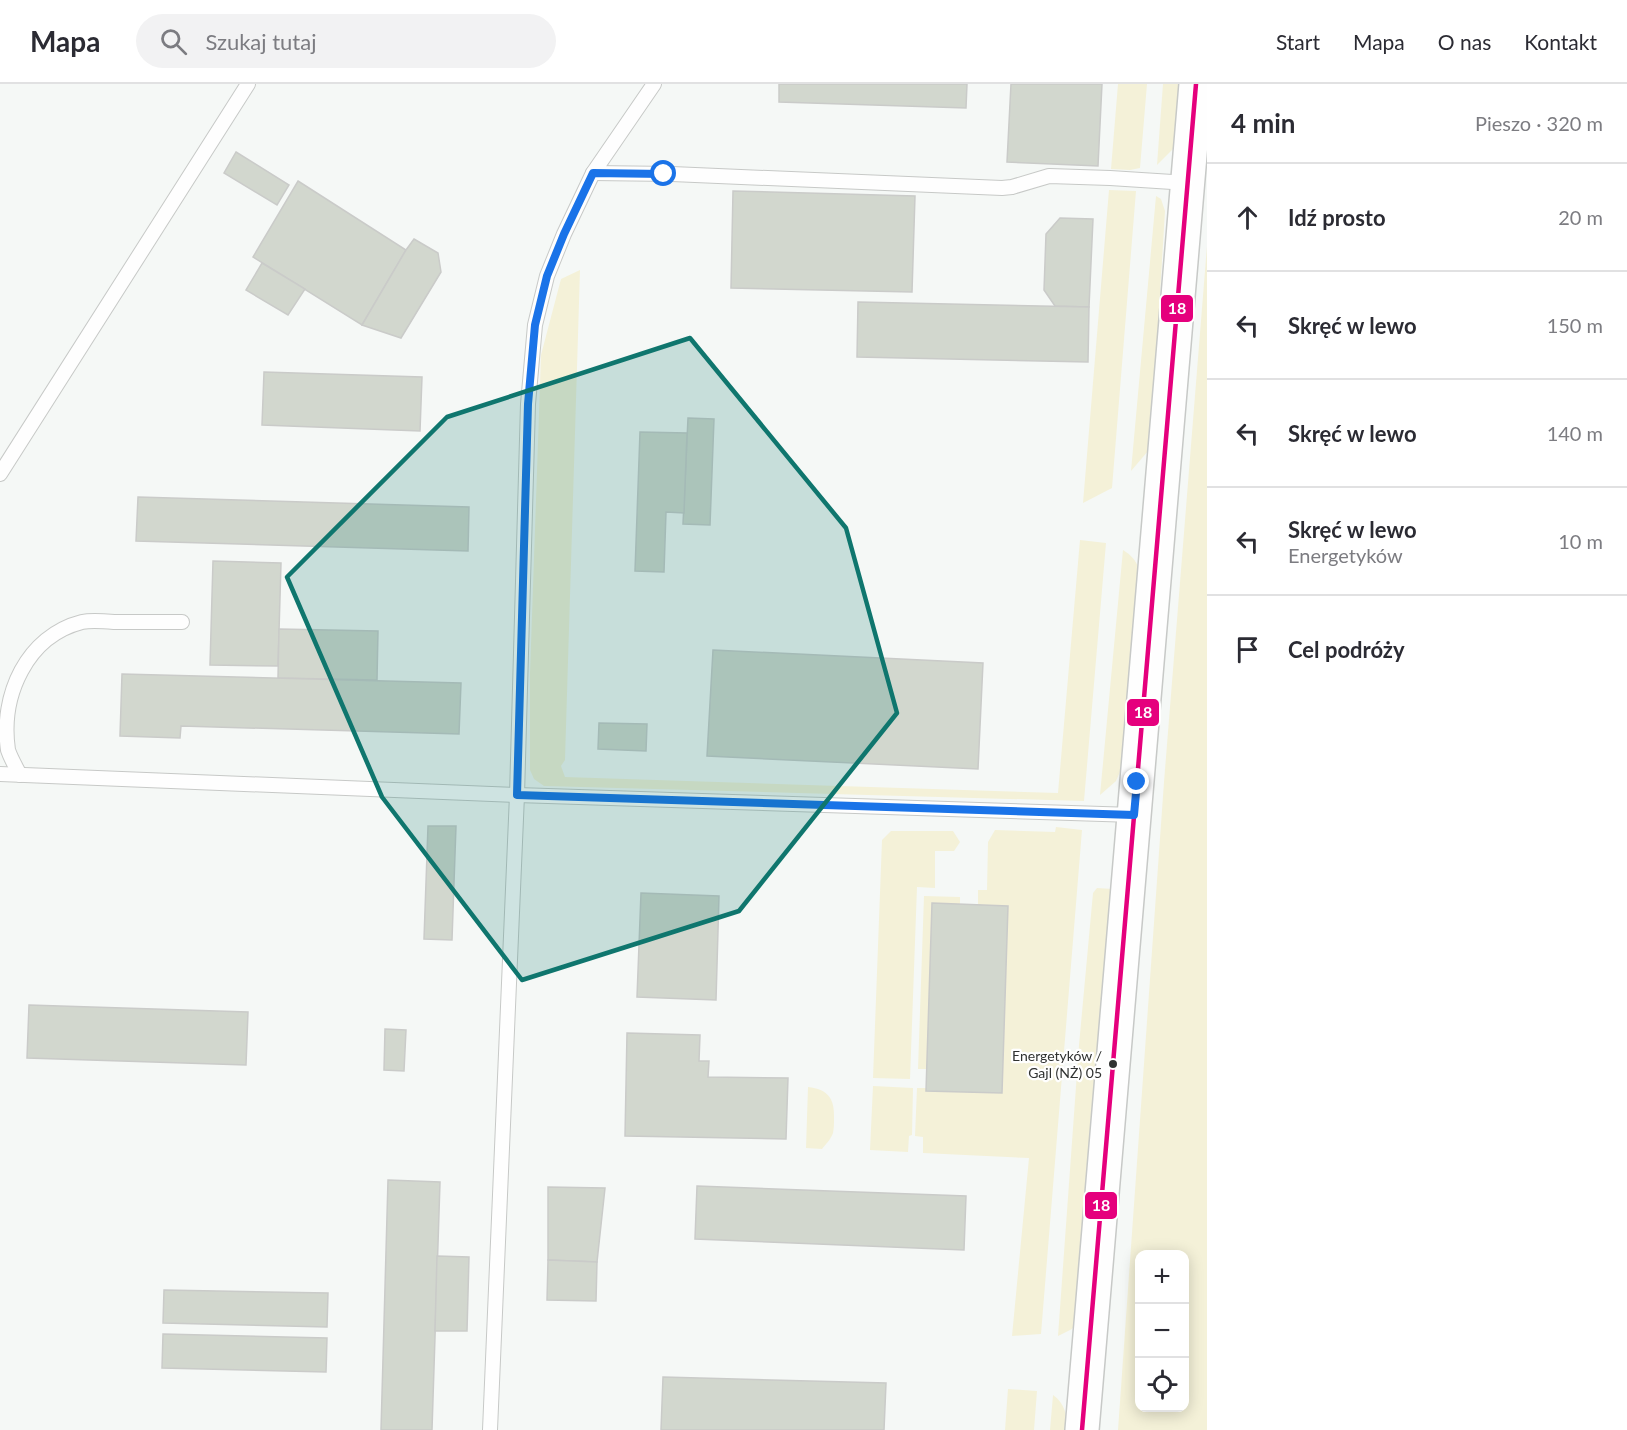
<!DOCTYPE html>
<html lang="pl">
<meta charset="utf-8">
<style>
:root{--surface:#fff;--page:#f2f2f3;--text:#2b2b33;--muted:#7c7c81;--line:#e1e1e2}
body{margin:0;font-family:Lato,sans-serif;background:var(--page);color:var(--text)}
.controls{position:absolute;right:18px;bottom:18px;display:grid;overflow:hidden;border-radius:12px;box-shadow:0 3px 15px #0003}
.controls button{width:54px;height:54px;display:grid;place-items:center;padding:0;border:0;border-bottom:2px solid var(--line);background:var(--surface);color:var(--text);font:30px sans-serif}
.stop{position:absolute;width:18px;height:18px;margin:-14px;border:4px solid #1a73e8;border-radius:50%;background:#fff}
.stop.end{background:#1a73e8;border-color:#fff;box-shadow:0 2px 6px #0008}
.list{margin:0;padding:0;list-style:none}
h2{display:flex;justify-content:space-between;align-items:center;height:78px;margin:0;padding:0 24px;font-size:26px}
h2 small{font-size:20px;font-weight:400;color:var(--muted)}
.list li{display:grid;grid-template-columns:39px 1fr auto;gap:18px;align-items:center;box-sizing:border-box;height:108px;padding:0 24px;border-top:2px solid var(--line)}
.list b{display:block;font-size:22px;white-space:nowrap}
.list p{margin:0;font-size:20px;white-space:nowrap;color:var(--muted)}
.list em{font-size:20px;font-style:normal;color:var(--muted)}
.icon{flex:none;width:33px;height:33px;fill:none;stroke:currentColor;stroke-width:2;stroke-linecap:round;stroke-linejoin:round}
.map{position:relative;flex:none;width:1207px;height:1346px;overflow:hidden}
header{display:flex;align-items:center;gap:36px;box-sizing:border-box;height:84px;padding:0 30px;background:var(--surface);border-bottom:2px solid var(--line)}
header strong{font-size:28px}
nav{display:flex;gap:33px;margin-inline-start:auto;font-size:21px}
.search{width:420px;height:54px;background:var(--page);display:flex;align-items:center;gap:15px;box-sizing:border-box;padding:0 21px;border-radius:33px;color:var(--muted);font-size:22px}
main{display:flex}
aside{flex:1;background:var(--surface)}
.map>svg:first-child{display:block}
.green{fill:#f4f1d8;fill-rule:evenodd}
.building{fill:#d2d7ce;stroke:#cacbc9;stroke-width:1.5}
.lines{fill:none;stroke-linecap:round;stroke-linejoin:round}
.service-casing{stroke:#c7c9c7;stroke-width:16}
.secondary-casing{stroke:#c7c9c7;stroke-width:36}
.service{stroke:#fefefe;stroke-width:14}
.secondary{stroke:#fefefe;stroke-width:33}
.bus-1-casing{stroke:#fff;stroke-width:9}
.bus-1{stroke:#e5007d;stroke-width:4.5}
.route{stroke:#1a73e8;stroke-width:8}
.marked{fill:#0f766e;fill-opacity:0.2;stroke:#0f766e;stroke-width:4.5;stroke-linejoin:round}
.bus-dot{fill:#303231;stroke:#fff;stroke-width:2}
.labels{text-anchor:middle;stroke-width:4.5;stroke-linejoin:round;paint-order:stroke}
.bus-label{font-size:14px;fill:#303231;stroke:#fff;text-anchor:end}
.line-badge{stroke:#fff;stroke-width:2}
.badge-label{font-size:16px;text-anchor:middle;font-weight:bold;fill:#fff}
</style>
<header>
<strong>Mapa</strong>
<div class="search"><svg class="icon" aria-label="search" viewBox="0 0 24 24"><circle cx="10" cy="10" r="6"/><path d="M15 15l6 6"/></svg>Szukaj tutaj</div>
<nav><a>Start</a><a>Mapa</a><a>O nas</a><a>Kontakt</a></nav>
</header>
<main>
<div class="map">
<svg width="1207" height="1346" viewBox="0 0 1207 1346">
<rect width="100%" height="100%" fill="#f5f8f6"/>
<g class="green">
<polygon points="1118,0 1147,0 1140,84 1130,86 1111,85"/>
<polygon points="1163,0 1180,0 1176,60 1172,66 1157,81"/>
<polygon points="1109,106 1136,107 1112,404 1083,419"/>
<polygon points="1156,112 1161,115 1165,127 1151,358 1148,367 1131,387"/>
<path d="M1207,162V1346H1118L1164,698ZM1184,1170V1324H1140V1170Z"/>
<polygon points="580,186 565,676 561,682 565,693 1058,709 1080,456 1106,459 1084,717 544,702 534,695 530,686 530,589 541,271 561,195"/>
<path d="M1123,466C1131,471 1136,476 1139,486L1123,681L1116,697L1100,711Z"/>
<polygon points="1056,743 1082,746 1041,1250 1012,1252 1029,1074 923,1069 923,1053 915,1052 917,1004 926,1004 927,1007 1002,1009 1008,822 978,821 978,806 987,806 988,758 995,746 1055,748"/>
<polygon points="891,747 953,747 960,758 954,767 935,767 935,804 917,803 910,995 873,994 882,756"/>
<polygon points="1097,804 1113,805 1077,1238 1072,1245 1058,1252 1079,961 1093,809"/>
<polygon points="924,812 960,813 960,820 932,820 927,985 918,985"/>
<polygon points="873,1002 913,1004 912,1051 909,1052 908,1068 870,1066"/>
<path d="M808,1003C828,1005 835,1015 834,1035C834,1039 834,1044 833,1049C831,1055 826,1060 822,1065L806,1064Z"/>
<polygon points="1008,1305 1037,1307 1034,1346 1005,1346"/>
<path d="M1053,1311C1065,1319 1067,1332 1068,1346H1050Z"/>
</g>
<g class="building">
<polygon points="779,0 967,0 966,24 779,18"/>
<polygon points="1011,0 1102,0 1098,82 1007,78"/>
<polygon points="236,68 289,101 277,121 224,89"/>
<polygon points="298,97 406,166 362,241 253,173"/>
<polygon points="733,107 915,112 912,208 731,204"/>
<polygon points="1060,134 1093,135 1089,223 1055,222 1044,206 1046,150"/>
<polygon points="414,155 438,169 441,188 401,254 362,241 406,166"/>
<polygon points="262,179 305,205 288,231 246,206"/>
<polygon points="858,218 1089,223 1088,278 857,273"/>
<polygon points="264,288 422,293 420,347 262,341"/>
<polygon points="688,334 714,335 710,441 683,440"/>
<polygon points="640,348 687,349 684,429 666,428 664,488 635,487"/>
<polygon points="138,413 469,423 468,467 136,457"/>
<polygon points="213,477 281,479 278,582 210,581"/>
<polygon points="279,545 378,547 377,596 278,594"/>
<polygon points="713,566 983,579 978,685 707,672"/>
<polygon points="122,590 461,599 459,650 181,642 180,654 120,652"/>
<polygon points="599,639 647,640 646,667 598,665"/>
<polygon points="428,742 456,742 452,856 424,855"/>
<polygon points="641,809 719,812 716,916 637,913"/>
<polygon points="932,819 1008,822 1002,1009 926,1007"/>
<polygon points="29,921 248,928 246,981 27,974"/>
<polygon points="385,945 406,946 404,987 384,986"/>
<polygon points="627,949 700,951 699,977 709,977 708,993 788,994 786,1055 625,1052"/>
<polygon points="388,1096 440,1098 432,1346 381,1346"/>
<polygon points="697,1102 966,1112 964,1166 695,1155"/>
<polygon points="548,1103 605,1104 597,1178 548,1176"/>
<polygon points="437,1172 469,1173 467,1247 435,1247"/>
<polygon points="548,1176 597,1178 596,1217 547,1216"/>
<polygon points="164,1206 328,1209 327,1243 163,1239"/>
<polygon points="163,1250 327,1254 326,1288 162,1284"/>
<polygon points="663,1293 886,1299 884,1346 661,1346"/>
</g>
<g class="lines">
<g class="service-casing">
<g id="service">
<polyline points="593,89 672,90 1002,104 1012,103 1049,92 1110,94 1188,99"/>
<polyline points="0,390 248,0"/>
<polyline points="0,690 517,711 1134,731"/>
<path d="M20,691C16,683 11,675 8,666C0,611 27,552 82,538C91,536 103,537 114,538C136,538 159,538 182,538"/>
<polyline points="490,1346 517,711 528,320 535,241 547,192 564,150 593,89 654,0"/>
</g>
</g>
<g class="secondary-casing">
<polyline id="secondary" points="1082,1346 1196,0"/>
</g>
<use href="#service" class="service"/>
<use href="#secondary" class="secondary"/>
<g class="bus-1-casing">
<polyline id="bus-1" points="1082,1346 1196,0"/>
</g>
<use href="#bus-1" class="bus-1"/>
</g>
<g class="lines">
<polyline class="route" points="664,90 593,89 564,150 547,192 535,241 528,320 517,711 1134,731 1137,698"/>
</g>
<path class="marked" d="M690,254L846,444L897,629L739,827L522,896L382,713L287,493L447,333Z"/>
<circle class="bus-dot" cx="1113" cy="980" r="5"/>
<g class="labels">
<g class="bus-label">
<text x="1102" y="977">Energetyków /<tspan x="1102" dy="17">Gajl (NŻ) 05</tspan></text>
</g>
</g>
<g class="line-badge">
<rect x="1160" y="210" width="34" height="29" rx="6" fill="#e5007d"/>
<rect x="1126" y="614" width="34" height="29" rx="6" fill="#e5007d"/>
<rect x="1084" y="1107" width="34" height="29" rx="6" fill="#e5007d"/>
</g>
<g class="badge-label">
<text x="1177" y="230">18</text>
<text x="1143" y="634">18</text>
<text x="1101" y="1127">18</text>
</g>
</svg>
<div class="controls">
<button>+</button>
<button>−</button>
<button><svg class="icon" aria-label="locate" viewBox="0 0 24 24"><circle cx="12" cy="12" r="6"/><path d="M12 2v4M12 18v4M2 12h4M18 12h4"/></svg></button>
</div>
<div class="stop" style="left:664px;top:90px"></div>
<div class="stop end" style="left:1137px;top:698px"></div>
</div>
<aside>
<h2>4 min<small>Pieszo · 320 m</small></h2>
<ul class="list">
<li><svg class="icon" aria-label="ahead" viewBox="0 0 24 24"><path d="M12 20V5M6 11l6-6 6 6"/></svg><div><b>Idź prosto</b></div><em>20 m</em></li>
<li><svg class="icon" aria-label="left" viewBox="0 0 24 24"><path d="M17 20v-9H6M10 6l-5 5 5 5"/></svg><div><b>Skręć w lewo</b></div><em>150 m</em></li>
<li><svg class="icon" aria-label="left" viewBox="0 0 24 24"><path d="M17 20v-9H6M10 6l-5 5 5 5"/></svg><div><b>Skręć w lewo</b></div><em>140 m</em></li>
<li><svg class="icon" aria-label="left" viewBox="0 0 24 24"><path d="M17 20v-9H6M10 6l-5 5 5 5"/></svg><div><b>Skręć w lewo</b><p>Energetyków</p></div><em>10 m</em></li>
<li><svg class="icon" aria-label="arrive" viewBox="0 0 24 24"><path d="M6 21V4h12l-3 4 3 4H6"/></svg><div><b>Cel podróży</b></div></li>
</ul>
</aside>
</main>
